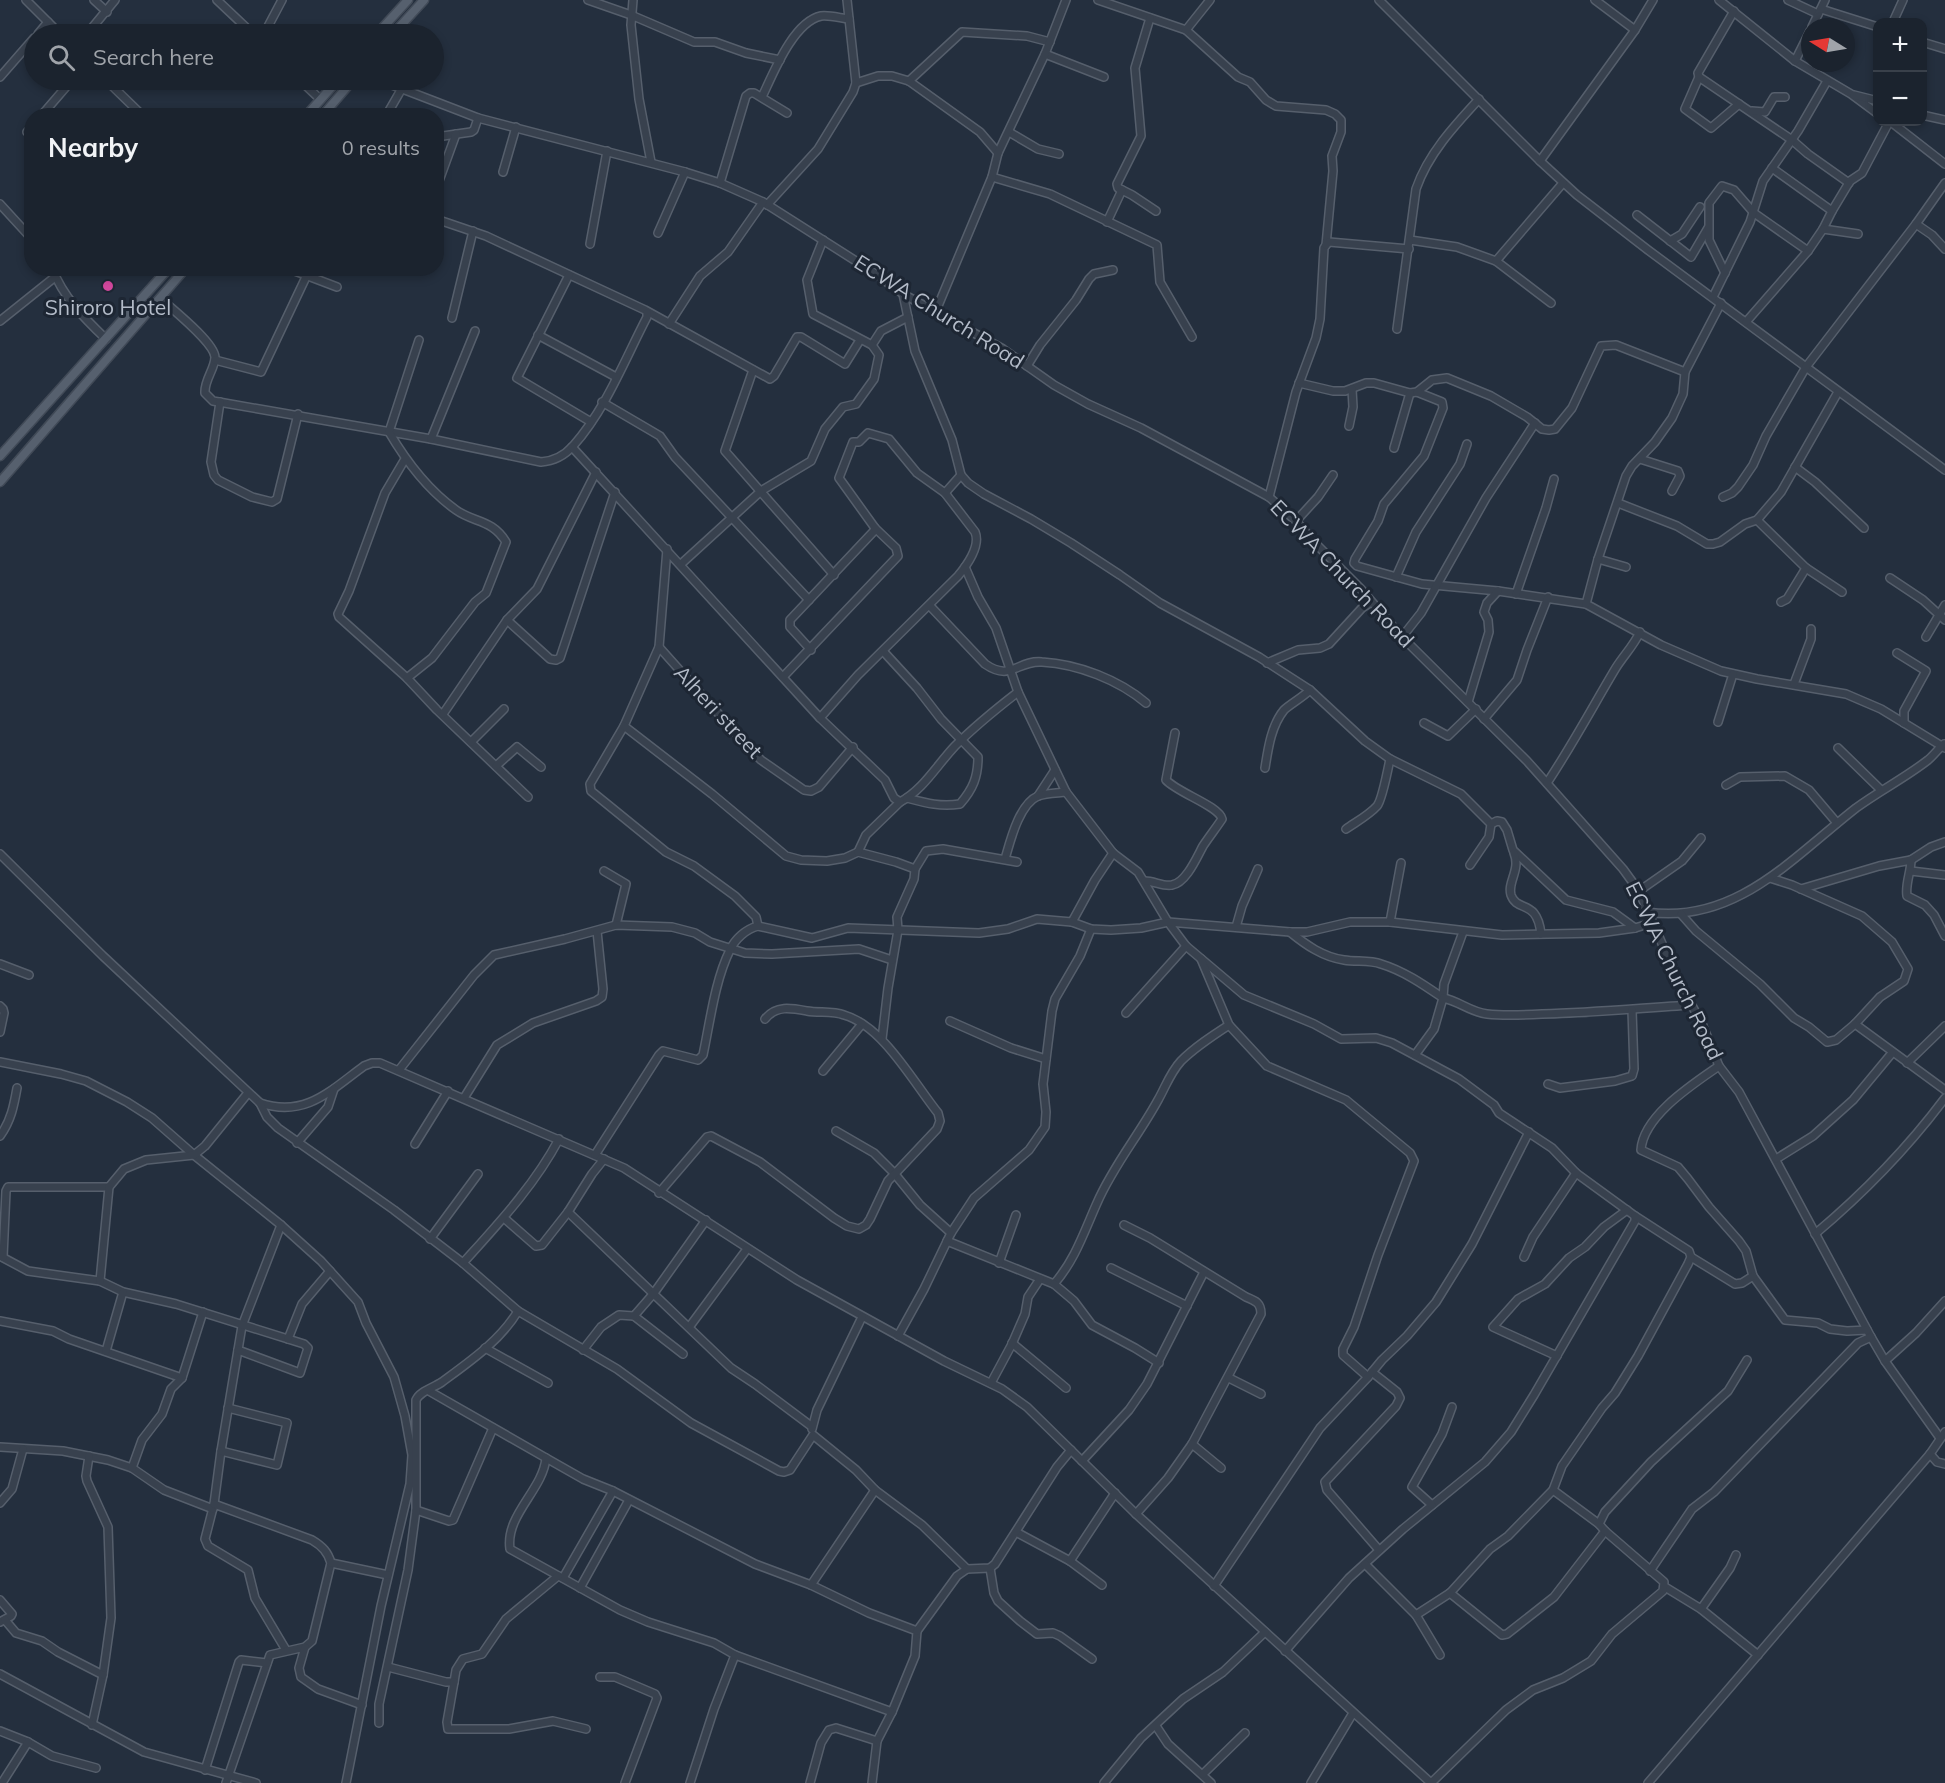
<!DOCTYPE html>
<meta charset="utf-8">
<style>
:root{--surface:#1b232e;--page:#282f3a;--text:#f1f3f6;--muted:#a0a4aa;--line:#39404a}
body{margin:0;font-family:Mulish,sans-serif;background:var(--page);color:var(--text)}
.controls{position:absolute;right:18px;top:18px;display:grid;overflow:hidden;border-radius:12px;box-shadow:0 3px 9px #0003}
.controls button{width:54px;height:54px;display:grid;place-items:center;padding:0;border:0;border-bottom:2px solid var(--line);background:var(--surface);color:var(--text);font:30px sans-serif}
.compass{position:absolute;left:1801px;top:18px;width:54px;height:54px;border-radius:50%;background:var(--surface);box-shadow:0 3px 9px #0003;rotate:281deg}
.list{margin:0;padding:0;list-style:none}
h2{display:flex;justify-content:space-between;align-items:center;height:78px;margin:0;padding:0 24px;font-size:26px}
h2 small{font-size:20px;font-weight:400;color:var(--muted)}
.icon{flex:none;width:33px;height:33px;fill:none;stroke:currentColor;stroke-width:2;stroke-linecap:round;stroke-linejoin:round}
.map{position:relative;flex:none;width:1945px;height:1783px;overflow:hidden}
.search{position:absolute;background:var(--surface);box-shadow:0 3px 9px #0003;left:24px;top:24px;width:420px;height:66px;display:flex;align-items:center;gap:15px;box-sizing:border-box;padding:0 21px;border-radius:33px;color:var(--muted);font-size:22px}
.panel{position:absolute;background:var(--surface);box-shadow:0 3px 9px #0003;left:24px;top:108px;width:420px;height:168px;border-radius:24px}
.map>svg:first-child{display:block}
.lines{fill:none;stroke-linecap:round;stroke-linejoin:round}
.minor-casing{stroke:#565f6c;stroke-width:10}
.major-casing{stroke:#414a57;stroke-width:11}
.minor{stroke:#38414e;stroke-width:7}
.major{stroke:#56606e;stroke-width:8}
.hotel-dot{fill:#d1479c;stroke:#1d2633;stroke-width:2}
.labels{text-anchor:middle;stroke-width:6;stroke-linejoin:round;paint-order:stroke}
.poi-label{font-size:21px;fill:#b4bcc9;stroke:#1d2633}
.street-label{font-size:21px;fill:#b4bcc9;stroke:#1d2633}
</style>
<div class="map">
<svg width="1945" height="1783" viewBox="0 0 1945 1783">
<rect width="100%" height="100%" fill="#242f3e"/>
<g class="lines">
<g class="minor-casing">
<g id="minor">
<polyline points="26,0 60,34"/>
<polyline points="94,0 107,12"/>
<polyline points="217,0 253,34"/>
<polyline points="588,0 631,15 694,42 715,42 746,53 780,60"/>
<polyline points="633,0 631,25 639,99 651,162"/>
<polyline points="1098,0 1186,30 1238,77 1250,82 1266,100 1276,106 1326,110 1335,114 1341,120 1341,132 1332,156 1333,171 1326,245 1324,248 1320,319 1316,338 1296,392 1269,497"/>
<polyline points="1379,0 1540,161 1577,195 1648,250 1945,470"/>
<polyline points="1595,0 1635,30"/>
<polyline points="1719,0 1795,61 1851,94 1878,114"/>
<polyline points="1788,0 1818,14"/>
<polyline points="1821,9 1878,27"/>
<polyline points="1734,11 1698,73 1699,77 1792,140 1808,154 1849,183"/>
<polyline points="1150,18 1135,68 1141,136 1117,184 1118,188 1132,195 1156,211"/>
<polyline points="1893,22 1903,0"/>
<polyline points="1812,27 1825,0"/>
<polyline points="1186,30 1210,0"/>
<polyline points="38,34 48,22"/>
<polyline points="87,34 115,0"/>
<polyline points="264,34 282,0"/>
<polyline points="1922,42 1945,49"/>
<polyline points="1045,54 1104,77"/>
<polyline points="1795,61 1810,31"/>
<polyline points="0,77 34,38"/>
<polyline points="1699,77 1685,109 1711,128 1739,104"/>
<polyline points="106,80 143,116"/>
<polyline points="300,80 320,99"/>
<polyline points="379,80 478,118 685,172 720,183 763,202 870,270 903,294 1003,349 1054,385 1088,404 1141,428 1269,497 1296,521 1316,544 1361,589 1402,637 1527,761 1623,869 1639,891 1677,978 1703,1026 1719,1066 1739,1092 1871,1337 1885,1361 1940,1438"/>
<polyline points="909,81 962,32 1027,36 1050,42"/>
<polyline points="856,83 878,76 892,76 909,81 980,132 998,153"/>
<polyline points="1854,95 1878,101"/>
<path d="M762,97C773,74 793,22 821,16C830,15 840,18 849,19"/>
<polyline points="1752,111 1765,112 1774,97 1785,97"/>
<polyline points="1922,115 1945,120"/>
<polyline points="41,116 72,80"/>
<polyline points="386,116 401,90"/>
<polyline points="1891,122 1945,164"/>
<polyline points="27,132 32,127"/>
<polyline points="1009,132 1038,149 1059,154"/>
<polyline points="436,137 471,132 474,130 478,118"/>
<polyline points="1540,161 1635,30 1653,0"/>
<polyline points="1772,168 1832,211 1823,229"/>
<polyline points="503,172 516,127"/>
<polyline points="992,177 1050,194 1157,245 1160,282 1192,337"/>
<polyline points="720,183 746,96 750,93 754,93 787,113"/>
<polyline points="436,189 456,134"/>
<polyline points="0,204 32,239"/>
<polyline points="767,205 818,149 853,92 856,83 847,0"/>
<polyline points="1832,211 1850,181 1862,173 1889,122"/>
<polyline points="1637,215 1691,257 1708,228"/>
<polyline points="436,219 486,236 645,310 770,379 774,376 797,337 801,337 845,364 860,340"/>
<polyline points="1107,222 1122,190"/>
<polyline points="1916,224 1932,235 1945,249"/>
<polyline points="658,233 685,172"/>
<polyline points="1410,240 1457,247 1496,261 1551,303"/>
<polyline points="1670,241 1682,234 1700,207"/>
<polyline points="590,244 607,151"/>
<polyline points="1326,245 1329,242 1409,249"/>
<polyline points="1496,261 1563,183"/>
<path d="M52,268C63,297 84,318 106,339"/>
<polyline points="287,268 337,287"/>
<polyline points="1725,273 1709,240 1709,203 1722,186 1734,190 1754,213 1808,251"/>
<polyline points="569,275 517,378 591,422"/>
<polyline points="903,294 915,351 952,440 961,475 968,483 984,494 1031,519 1071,543 1120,575 1160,603 1259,657 1310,690 1365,741 1390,759 1461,794 1491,824 1489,837 1470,865"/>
<polyline points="1713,297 1750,222 1763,181 1798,131 1827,81"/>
<path d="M160,298C172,309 214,342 215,357C215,369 204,380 205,393L213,401L431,439L541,462C554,461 565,455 573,446C606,409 625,359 647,317V313"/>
<polyline points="935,313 992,177 998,153 1045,54 1066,0"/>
<polyline points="452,318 473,231"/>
<polyline points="0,321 55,277"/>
<polyline points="1746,322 1808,251 1823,229 1858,234"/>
<polyline points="669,324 700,276 728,252 763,202"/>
<path d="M1397,329L1416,189C1428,154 1454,126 1479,99"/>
<polyline points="538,335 616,377"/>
<polyline points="872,345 881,331 908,317"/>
<polyline points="215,360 261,372 306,277"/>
<polyline points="1027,366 1040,345 1076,300 1089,279 1094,274 1113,270"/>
<polyline points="753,370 725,451 834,575"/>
<polyline points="1299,383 1333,391 1345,391 1366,383 1374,383 1410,393 1417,392 1432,380 1447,378 1491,396 1527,417 1542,429 1549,430 1555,429 1572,408 1601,346 1616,345 1685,372"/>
<polyline points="1417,392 1442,402 1443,408 1424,456 1384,504 1378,521 1355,559 1354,563 1357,566 1422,584 1498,591 1586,604 1661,645 1721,671 1757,679 1846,694 1881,709 1945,748"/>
<polyline points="220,402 211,462 214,475 218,480 252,497 272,502 277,499 298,414"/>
<polyline points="602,402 660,436 675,457 809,600"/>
<polyline points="1349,426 1353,407 1352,389"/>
<polyline points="431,439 475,331"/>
<path d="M572,447L820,718L885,780L894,798L900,802C923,790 937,765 955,746C974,727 996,709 1018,692"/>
<polyline points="1394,448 1410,393"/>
<polyline points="405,459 385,493 349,591 338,614 339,617 407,678 437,710 528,797"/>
<polyline points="1640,459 1678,471 1680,476 1672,491"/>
<polyline points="1795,467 1815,482 1864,528"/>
<polyline points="945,493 961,475"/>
<polyline points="1723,497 1732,493 1738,487 1753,465 1766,436 1806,367 1916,224 1945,183"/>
<polyline points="1618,503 1677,526 1707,544 1713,544 1720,542 1745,524 1757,520 1781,492 1838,392"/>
<polyline points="1757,520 1806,568 1842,592"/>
<polyline points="1296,521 1318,497 1333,475"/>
<polyline points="667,549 659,647 624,726 590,784 591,791 666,852 694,866 735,896 756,917 758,926"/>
<polyline points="1598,559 1626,567"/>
<polyline points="681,564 761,491 811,461 825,429 843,407 856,404 874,379 879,355 872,345 813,314 807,280 823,240"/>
<polyline points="965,567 978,597 996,628 1018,692 1066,792 1113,853 1138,872 1168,922 1186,946 1244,995 1314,1024 1341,1039 1376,1038 1392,1043 1459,1079 1494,1105 1499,1113 1552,1148 1576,1173 1635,1216 1635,1221 1534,1395 1511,1432 1485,1462 1403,1529 1349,1578 1285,1651"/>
<polyline points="1396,577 1416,532 1460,464 1467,444"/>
<polyline points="1890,578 1923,600 1945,620"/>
<polyline points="1516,594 1546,508 1554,479"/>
<polyline points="1781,602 1787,599 1806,568"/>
<polyline points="1586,604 1598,559 1626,476 1632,466 1655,442 1672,418 1683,394 1685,372 1721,303"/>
<path d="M930,606L985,664C1011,682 1017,660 1042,662C1078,664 1119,680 1146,703"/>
<polyline points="507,620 550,659 556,660 560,658 615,492"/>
<polyline points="1402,637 1421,613 1486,498 1535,423"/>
<polyline points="1926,637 1945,605"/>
<polyline points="659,647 750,749 761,760 804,790 811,791 819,787 853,747"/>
<polyline points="811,650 790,627 790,620 874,531 875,528"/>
<path d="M883,651L917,688L941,719L978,757C978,777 973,789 960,804C940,807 926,803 907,798"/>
<polyline points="1897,653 1926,671 1904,711 1904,723"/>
<polyline points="1267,663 1298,650 1320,648 1329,644 1362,608 1371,602"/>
<path d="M783,677L898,556L896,548L875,528L839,478L853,442H859L868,433L889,439L917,473L945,493L975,532C981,546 967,565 958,576L858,675L820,718"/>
<path d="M407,678L432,658L475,602L486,593L506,542C492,519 474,523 456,510C428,490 406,461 389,432L419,340"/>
<polyline points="1794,684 1811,639 1811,629"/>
<polyline points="1468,702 1489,632 1488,620 1484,612 1487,603 1498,591"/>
<polyline points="443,714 507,620 537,589 596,472"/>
<polyline points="1484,719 1517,680 1527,650 1548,597"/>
<polyline points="1718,722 1733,674"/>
<polyline points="1424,723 1448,736 1476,709"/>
<polyline points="624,726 712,794 786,856 801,860 827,861 845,858 858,852 896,862 915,869"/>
<polyline points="471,742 504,709"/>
<polyline points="1838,748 1881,790"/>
<polyline points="496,766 517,747 541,767"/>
<path d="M1265,768C1268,749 1271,726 1284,710C1289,705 1303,697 1310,690"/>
<path d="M1547,783C1571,747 1592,708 1614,671C1622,657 1633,647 1640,632"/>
<polyline points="1726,785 1740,777 1785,776 1809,790 1837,823"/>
<polyline points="1038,796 1055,770"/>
<polyline points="1491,824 1497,821 1502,822 1507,830 1513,850 1566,900 1613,912 1635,928"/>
<path d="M1346,829C1356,822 1369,815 1377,806C1382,800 1388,769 1390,759"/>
<polyline points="858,852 866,835 900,802"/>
<path d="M1514,853C1521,870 1507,882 1511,895C1517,913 1537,898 1541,934"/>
<path d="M0,854L103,956L260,1103C305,1118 330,1091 364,1066L372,1063H380L624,1168L797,1280L944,1361L1002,1389L1027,1407L1136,1514L1431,1783"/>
<path d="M1005,859C1010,842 1019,804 1038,796C1046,793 1057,793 1066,792"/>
<polyline points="1911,860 1931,847 1945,842"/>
<polyline points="604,871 626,884 616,925"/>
<polyline points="1911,871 1945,875"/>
<polyline points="1770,878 1792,885 1862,916 1892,942 1908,969 1904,981 1880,997 1855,1024"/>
<path d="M1145,881C1154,881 1164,887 1172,885C1186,883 1197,857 1203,846C1209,837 1216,828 1222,819C1219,806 1178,793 1166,780L1175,733"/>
<path d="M1801,889L1879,866L1911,860C1911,872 1905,884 1907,896L1925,905L1934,915L1945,936"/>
<polyline points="1639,891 1682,861 1701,838"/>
<path d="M1647,912C1735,925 1792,858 1856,808C1879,791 1905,778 1928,760C1934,755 1938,749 1944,744"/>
<polyline points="1681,914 1696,931 1760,984 1794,1018 1809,1027 1827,1042 1836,1040 1855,1024 1945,1090"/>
<polyline points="1072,922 1095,880 1113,853"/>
<polyline points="1390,922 1401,863"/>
<polyline points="1236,927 1242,906 1258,869"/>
<path d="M1290,932C1306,945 1323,957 1344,960C1356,962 1370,960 1381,964C1404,971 1424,985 1443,998L1444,984L1463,932"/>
<polyline points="1201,959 1229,1025 1267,1066 1346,1100 1410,1153 1414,1161 1378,1255 1354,1327 1343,1349 1343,1355 1368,1377"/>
<polyline points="0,964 29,975"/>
<polyline points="0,1006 3,1009 4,1013 0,1032"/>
<polyline points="1126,1013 1186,946"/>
<polyline points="950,1021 1011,1048 1046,1059"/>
<polyline points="882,1039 888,988 898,930 897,917 914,879 915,869 926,851 943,849 1017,862"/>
<path d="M1415,1055L1434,1029L1443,998C1459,1001 1470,1012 1487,1014C1505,1016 1524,1015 1542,1014C1592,1013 1642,1008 1691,1005"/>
<polyline points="0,1062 61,1074 86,1081 127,1102 152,1118 194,1155 281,1225 321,1261 358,1302 366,1323 394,1377 405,1416 412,1455 410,1484 381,1606 346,1783"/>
<polyline points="1907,1063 1945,1026"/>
<path d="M1719,1066C1693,1084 1643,1116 1641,1150L1678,1167L1688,1179L1709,1207L1739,1241L1746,1251L1753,1276L1785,1320L1818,1323L1830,1329L1847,1331L1867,1330"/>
<polyline points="399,1070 474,975 494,955 565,939 616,925 672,927 695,933 710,942 745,953 772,954 859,949 892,960"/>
<polyline points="823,1071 862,1024"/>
<polyline points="1548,1084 1560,1088 1615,1081 1632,1076 1634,1069 1632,1010"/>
<polyline points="464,1098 497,1045 533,1023 596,1001 602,997 603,989 597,931"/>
<polyline points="260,1103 267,1117 278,1128 394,1210 463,1263 518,1311 617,1369 691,1423 779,1471 784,1472 790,1470 813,1435 856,1470 875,1490 922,1525 967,1569"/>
<polyline points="836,1131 874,1153 894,1173 920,1205 951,1233"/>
<path d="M0,1136C11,1121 14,1105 17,1088"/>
<polyline points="297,1143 328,1107 334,1089"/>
<polyline points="415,1144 448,1091"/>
<path d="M595,1155L659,1055L663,1051L698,1060L703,1055C710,1022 715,980 730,950C735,939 746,929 758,926L812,938L848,928L979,933L1008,929L1037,919L1072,922L1091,929L1111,930L1141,928L1168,922L1290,932H1307L1350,922H1390L1502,935L1599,933L1635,928L1652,923"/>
<polyline points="1776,1159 1813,1136 1853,1100 1892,1053"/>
<path d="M659,1193L707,1137L711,1136L760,1162L834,1218L847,1226L859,1229L866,1225L870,1219L888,1181L937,1129L940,1121L938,1113C913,1082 883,1026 844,1015C833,1011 819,1013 807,1011C791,1008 776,1005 765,1019"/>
<polyline points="568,1212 731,1368 755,1384 811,1426"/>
<polyline points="504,1218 536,1246 542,1245 568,1212 592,1174 604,1159"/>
<polyline points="281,1225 242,1326 221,1451 214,1504 205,1539 208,1546 248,1570 255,1598 286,1650"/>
<path d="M1124,1225L1150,1238L1246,1297C1256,1301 1261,1303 1261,1314L1192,1444L1168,1478L1136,1514"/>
<path d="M1815,1234C1865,1192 1906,1150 1945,1098"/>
<polyline points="430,1239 478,1174"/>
<path d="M947,1241L1054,1284C1075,1260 1084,1232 1097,1203C1113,1166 1139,1135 1158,1100C1166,1086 1170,1073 1181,1061C1195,1047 1212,1036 1229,1025"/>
<polyline points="0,1256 28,1271 100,1281 123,1292 176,1304 304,1344 308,1348 300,1373 238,1350"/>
<polyline points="3,1257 6,1191 8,1187 109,1187"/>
<polyline points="1524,1257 1533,1237 1576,1173"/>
<polyline points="1691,1257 1735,1284 1742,1283 1753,1276"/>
<path d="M463,1263C498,1224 534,1186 559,1139"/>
<polyline points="999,1263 1016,1215"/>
<polyline points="1111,1268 1187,1306"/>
<polyline points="100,1281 109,1187 124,1169 146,1160 194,1155 205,1146 248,1093"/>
<polyline points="1054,1284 1074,1301 1092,1325 1135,1348 1159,1363"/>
<polyline points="634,1316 683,1354"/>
<polyline points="0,1321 53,1331 69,1339 182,1378"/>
<polyline points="690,1326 747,1249"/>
<polyline points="898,1336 924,1289 951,1233 974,1198 1029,1150 1045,1127 1046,1112 1043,1084 1052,1011 1055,999 1080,956 1091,929"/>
<polyline points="288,1339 302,1304 330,1271"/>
<polyline points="1012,1343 1066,1388"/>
<polyline points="485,1348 548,1383"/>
<polyline points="583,1350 601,1327 619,1315 634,1316 654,1293 706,1220"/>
<polyline points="106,1351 123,1292"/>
<polyline points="1557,1356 1493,1327 1518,1299 1545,1284 1569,1258 1585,1247 1604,1227 1627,1210"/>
<polyline points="1885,1361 1916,1333 1945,1301"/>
<polyline points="1372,1372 1397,1392 1400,1398 1396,1406 1325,1482 1327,1490 1379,1550"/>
<polyline points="1229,1378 1261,1394"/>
<polyline points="991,1383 1012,1344 1025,1314 1028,1297 1040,1279"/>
<path d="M429,1391L546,1458C543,1490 505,1515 510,1549L620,1610L648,1622L714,1643L735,1655L714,1709L690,1783"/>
<polyline points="812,1429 817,1410 862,1317"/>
<polyline points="1192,1444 1221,1468"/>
<polyline points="0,1447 63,1451 108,1460 132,1468 164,1490 213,1509"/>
<polyline points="221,1451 277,1465 287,1423 228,1408"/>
<polyline points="1930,1454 1937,1462 1945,1464"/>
<polyline points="89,1456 86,1476 87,1481 108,1527 111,1618 103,1675 92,1725"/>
<polyline points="546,1458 583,1479 613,1491 755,1564 811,1585 869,1613 917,1631 915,1656 892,1712 877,1741 872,1783"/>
<polyline points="1082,1461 1129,1410 1147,1384 1204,1272"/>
<polyline points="132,1468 142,1440 162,1414 171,1389 182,1378 203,1312"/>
<polyline points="0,1503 12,1489 23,1449"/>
<path d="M214,1504L312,1540C322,1546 328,1552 331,1563L312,1641L305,1647L270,1655L226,1783"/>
<polyline points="1432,1505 1412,1487 1442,1434 1452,1407"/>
<polyline points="416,1510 449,1521 453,1520 493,1428"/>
<polyline points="1599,1524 1605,1512 1651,1462 1728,1391 1747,1360"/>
<polyline points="1016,1532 1070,1561 1102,1585"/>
<polyline points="1070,1561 1115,1493"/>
<polyline points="331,1563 388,1575"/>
<polyline points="1365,1564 1416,1615 1440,1655"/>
<polyline points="990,1568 994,1593 998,1601 1020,1621 1037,1634 1053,1633 1060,1636 1092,1659"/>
<polyline points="1650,1571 1692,1509 1714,1492 1858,1343 1871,1337"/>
<polyline points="563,1578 613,1491"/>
<polyline points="811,1585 875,1490"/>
<polyline points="1214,1586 1320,1428 1368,1377 1382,1360 1407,1336 1436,1302 1472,1244 1529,1132"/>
<polyline points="1665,1587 1701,1609 1758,1655"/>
<polyline points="580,1588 629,1500"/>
<polyline points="1450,1593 1502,1635 1507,1634 1554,1597 1605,1531 1599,1524 1553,1490"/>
<polyline points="0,1600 12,1614 11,1616 0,1622"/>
<polyline points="1701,1609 1730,1568 1736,1555"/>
<polyline points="1416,1615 1450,1593 1490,1549 1508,1536 1553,1490 1562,1466 1602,1408 1615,1393 1638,1356 1688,1264 1691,1257 1689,1251 1635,1216"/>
<polyline points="5,1620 16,1633 42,1641 58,1652 103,1675"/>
<polyline points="917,1631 957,1576 967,1569 990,1568 995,1564 1057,1467 1071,1450"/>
<polyline points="305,1647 299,1668 301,1677 318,1689 362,1705"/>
<polyline points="735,1655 892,1712"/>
<polyline points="388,1667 446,1682 454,1682 456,1670 463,1659 482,1654 506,1619 558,1576"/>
<polyline points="0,1674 144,1752 256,1783"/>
<polyline points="600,1677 615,1677 655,1694 657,1698 625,1783"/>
<polyline points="454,1682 447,1722 448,1729 509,1729 553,1721 586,1729"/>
<path d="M379,1723V1704L408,1570L416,1510V1400C420,1391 433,1388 442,1382C469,1362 500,1341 518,1311"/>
<polyline points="1156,1726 1168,1744 1211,1783"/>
<polyline points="0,1731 28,1742 52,1756 96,1768"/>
<polyline points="205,1770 239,1662 241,1660 267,1663"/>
<polyline points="1203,1774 1245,1733"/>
<polyline points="2,1783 28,1742"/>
<polyline points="810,1783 821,1743 829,1730 836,1728 877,1741"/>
<polyline points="1104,1783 1141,1738 1183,1699 1223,1672 1265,1632"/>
<polyline points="1311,1783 1353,1713"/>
<polyline points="1431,1783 1506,1710 1533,1690 1563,1678 1591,1661 1612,1634 1663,1591 1664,1582 1605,1531"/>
<polyline points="1648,1783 1930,1454 1945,1432"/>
</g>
</g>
<g class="major-casing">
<g id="major">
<polyline points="377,34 408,0"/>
<polyline points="393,34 424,0"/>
<polyline points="306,116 338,80"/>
<polyline points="322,116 353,80"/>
<polyline points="0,456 169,268"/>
<polyline points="0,482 186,268"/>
</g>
</g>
<use href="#minor" class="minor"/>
<use href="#major" class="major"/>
</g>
<circle class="hotel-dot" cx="108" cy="286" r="6"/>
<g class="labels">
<g class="poi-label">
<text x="108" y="315">Shiroro Hotel</text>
</g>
<g class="street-label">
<text transform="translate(939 312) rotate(32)" y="7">ECWA Church Road</text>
<text transform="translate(1342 574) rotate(46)" y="7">ECWA Church Road</text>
<text transform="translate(718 712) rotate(47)" y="7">Alheri street</text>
<text transform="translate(1674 971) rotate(64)" y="7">ECWA Church Road</text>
</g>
</g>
</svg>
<div class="controls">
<button>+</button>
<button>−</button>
</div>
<svg class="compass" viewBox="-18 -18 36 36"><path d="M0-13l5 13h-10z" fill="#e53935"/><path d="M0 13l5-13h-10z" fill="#a0a4aa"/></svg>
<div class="search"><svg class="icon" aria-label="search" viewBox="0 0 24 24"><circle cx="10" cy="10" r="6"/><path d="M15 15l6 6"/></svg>Search here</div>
<section class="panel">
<h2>Nearby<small>0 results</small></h2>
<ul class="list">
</ul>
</section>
</div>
